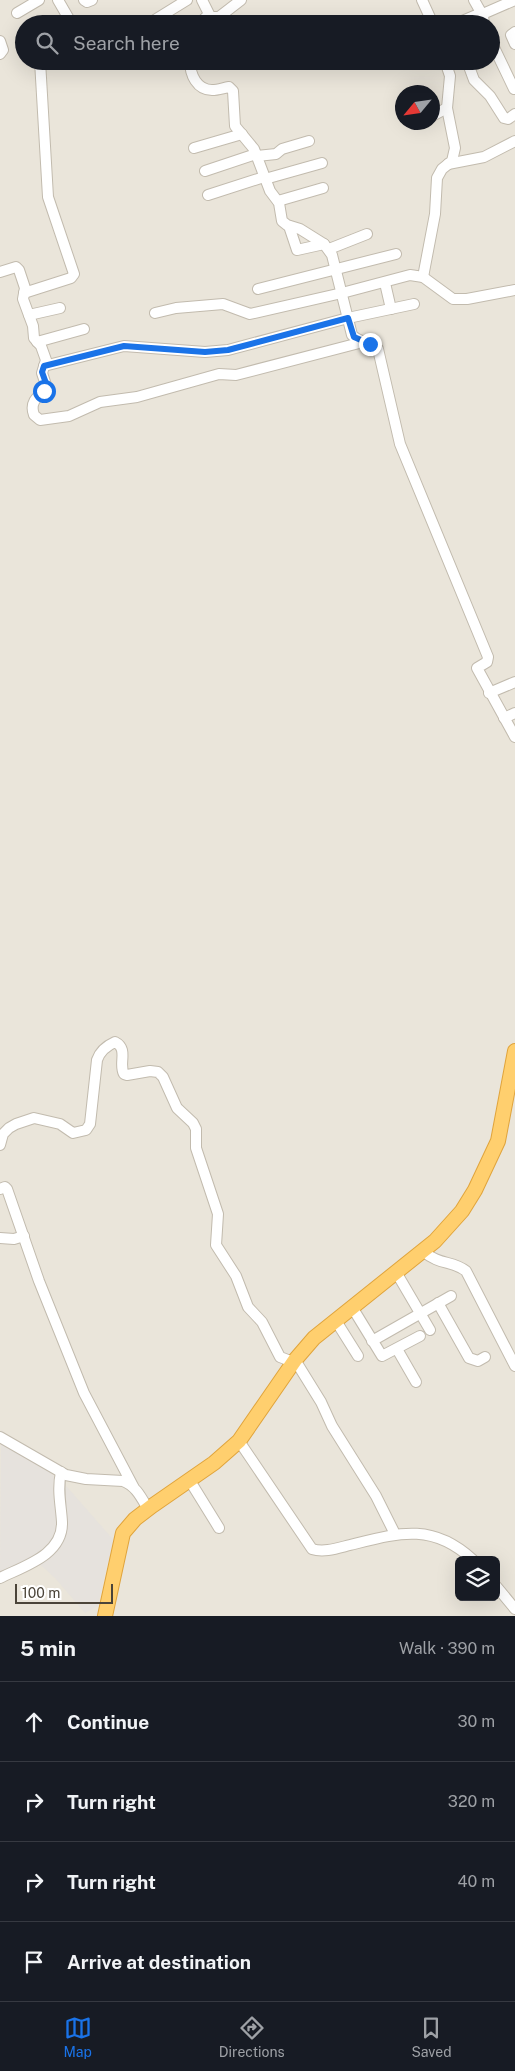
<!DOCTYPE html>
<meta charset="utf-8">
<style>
:root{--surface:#171b24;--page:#242831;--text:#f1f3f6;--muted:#9ea1a6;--line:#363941;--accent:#1a73e8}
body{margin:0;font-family:"Public Sans",sans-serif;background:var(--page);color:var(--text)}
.controls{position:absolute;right:15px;bottom:15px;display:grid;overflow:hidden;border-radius:8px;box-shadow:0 5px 20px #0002}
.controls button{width:45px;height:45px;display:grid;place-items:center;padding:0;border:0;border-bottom:1px solid var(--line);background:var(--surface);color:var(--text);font:25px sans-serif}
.compass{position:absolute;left:395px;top:85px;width:45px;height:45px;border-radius:50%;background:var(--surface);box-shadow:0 5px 20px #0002;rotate:241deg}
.scale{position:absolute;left:15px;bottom:12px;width:98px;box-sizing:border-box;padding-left:5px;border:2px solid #4b4439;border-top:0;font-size:14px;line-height:18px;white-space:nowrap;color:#4b4439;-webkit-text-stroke:4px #fff;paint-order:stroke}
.stop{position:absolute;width:15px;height:15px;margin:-11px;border:4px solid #1a73e8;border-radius:50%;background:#fff}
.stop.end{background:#1a73e8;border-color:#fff;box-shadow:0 1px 5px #0008}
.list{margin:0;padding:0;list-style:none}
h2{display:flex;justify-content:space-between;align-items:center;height:65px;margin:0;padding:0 20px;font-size:21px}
h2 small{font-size:16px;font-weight:400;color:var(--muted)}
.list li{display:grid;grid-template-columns:32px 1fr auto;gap:15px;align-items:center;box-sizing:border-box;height:80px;padding:0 20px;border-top:1px solid var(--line)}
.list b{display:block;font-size:19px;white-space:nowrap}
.list em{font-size:16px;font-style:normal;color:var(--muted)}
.icon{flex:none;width:28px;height:28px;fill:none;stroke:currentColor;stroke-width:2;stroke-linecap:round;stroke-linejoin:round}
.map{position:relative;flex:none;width:515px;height:1616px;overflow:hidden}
.search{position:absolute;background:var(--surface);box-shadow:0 5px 20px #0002;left:15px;right:15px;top:15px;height:55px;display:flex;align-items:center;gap:12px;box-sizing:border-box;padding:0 18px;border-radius:28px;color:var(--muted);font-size:19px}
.sheet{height:385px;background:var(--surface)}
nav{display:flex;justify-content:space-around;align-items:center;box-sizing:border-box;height:70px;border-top:1px solid var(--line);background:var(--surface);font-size:14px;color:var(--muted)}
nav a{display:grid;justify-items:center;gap:2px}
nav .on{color:var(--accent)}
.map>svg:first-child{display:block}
.residential{fill:#eae5da;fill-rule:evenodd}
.industrial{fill:#e6e2dd}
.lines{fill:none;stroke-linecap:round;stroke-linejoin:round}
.minor-casing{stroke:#c2bbae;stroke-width:12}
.highway-casing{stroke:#e0a43c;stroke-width:16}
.minor{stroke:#fff;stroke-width:10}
.highway{stroke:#ffcf6e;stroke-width:14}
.route{stroke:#1a73e8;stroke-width:6}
</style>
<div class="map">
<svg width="515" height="1616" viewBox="0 0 515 1616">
<rect width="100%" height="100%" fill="#f6f3ec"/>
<path class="residential" d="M0,0H515V1616H0ZM24,24H491V61H24ZM402,92H432V122H402ZM459,1560H496V1597H459Z"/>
<polygon class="industrial" points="1,1430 68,1488 117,1544 107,1564 98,1606 85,1613 55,1578 32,1557 0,1574"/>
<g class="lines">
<g class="minor-casing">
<g id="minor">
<polyline points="58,0 69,19 66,24"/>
<polyline points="84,0 87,2 92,0"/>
<polyline points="422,0 433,24"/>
<polyline points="474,0 483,16"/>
<polyline points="17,13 39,0"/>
<polyline points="208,17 219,17 241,0"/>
<polyline points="153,21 187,0"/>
<polyline points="199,24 209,14 202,0"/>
<polyline points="455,24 481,13"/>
<polyline points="484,24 483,16 485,13 515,0"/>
<polyline points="515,32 511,35 515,44"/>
<polyline points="0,41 3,50 0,54"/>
<polyline points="491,41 514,89"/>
<path d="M190,61C190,75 197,90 212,90C218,90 223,88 229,87L233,91L235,126L254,149L270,191L279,203L282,221L287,225L300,229L324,244L332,255L352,335C359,343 371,341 378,349L400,444L488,657L487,662L477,668L515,737"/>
<polyline points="385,61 394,61"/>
<polyline points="467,61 474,80 490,96 504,118 508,119 515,114"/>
<polyline points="432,116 447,108"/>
<polyline points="421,123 422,122"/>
<polyline points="194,148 242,134"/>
<polyline points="257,156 276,154 282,149 309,141"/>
<polyline points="448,164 484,157 515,141"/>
<polyline points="205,171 256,154"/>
<polyline points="265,179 322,163"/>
<polyline points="208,195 264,177"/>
<polyline points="278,201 323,188"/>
<polyline points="289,226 297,250 324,244"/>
<polyline points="329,249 367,234"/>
<path d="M0,272L16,267L19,270L25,288L23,299L33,326L34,338L41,346L46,360L42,373L47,388C38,396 29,402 34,415L40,420L69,416L100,402L137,397L219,374L236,375L363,342"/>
<polyline points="423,277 453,299 467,299 515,290"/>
<polyline points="385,283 391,309"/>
<polyline points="258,289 396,254"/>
<polyline points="24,293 71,278 74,274 48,197 40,61"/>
<polyline points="155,313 176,308 223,304 250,314 342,293 410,275 423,277 435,214 437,178 442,169 452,161 455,148 447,108 450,76 445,61"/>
<polyline points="29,315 60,308"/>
<polyline points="37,342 84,329"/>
<polyline points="44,366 124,346 205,352 228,350 348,318 414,304"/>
<polyline points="489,693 515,682"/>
<polyline points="504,718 515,713"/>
<path d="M0,1145L3,1134L9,1128L16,1124L34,1118L60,1124L73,1133L86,1130L90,1124L97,1060C100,1051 106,1046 115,1042C129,1049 118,1064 124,1074L127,1075L150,1071L158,1072L163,1077L177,1108L193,1123L196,1129V1148L218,1214L216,1245L236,1276L248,1307L262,1322L280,1357L293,1362"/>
<polyline points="0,1189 5,1187 7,1189 39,1281 84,1393 133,1486"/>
<polyline points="0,1238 14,1239 24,1236"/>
<path d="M423,1251C440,1266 452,1260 466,1271L515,1366"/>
<polyline points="396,1272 430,1330"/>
<polyline points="438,1303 469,1358 478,1361 485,1357"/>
<polyline points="352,1307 382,1356 420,1336"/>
<polyline points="336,1321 358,1356"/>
<polyline points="372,1341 451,1296"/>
<polyline points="397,1349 416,1382"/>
<polyline points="295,1360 321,1402 332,1426 376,1496 395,1534"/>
<path d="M0,1437L66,1475L86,1479L123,1481C136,1486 141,1497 148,1509"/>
<path d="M239,1441L312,1549C324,1553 338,1548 350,1545C398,1533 432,1522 473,1560"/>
<polyline points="190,1481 219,1528"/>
<path d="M0,1578C24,1566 63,1555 62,1522C61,1505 57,1490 61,1472"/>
<polyline points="496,1586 515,1609"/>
</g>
</g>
<g class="highway-casing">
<polyline id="highway" points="105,1616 123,1533 135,1519 152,1506 214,1463 239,1441 295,1360 314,1338 435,1241 462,1211 475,1190 498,1141 515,1051"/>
</g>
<use href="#minor" class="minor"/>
<use href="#highway" class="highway"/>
</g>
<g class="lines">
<polyline class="route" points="44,391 47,386 42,372 44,366 124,346 205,352 228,350 348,318 354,337 370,344"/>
</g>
</svg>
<div class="controls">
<button><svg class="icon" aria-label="layers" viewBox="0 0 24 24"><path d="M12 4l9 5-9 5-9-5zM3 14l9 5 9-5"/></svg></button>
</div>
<svg class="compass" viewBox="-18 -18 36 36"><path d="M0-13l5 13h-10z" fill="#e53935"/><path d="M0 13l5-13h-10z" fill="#9ea1a6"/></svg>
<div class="scale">100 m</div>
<div class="stop" style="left:44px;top:391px"></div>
<div class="stop end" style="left:370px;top:344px"></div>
<div class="search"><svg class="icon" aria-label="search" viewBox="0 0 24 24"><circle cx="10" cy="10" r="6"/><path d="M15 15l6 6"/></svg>Search here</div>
</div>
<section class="sheet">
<h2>5 min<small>Walk · 390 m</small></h2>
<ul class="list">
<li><svg class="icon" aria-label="ahead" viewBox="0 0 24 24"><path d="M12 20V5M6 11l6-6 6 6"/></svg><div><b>Continue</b></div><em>30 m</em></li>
<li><svg class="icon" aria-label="right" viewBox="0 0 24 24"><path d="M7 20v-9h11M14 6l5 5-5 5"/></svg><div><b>Turn right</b></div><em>320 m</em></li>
<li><svg class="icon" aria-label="right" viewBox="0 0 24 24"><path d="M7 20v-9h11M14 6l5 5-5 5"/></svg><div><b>Turn right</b></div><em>40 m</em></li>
<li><svg class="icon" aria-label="arrive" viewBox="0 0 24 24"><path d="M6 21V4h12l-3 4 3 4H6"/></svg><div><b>Arrive at destination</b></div></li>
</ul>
</section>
<nav>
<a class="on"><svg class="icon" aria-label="map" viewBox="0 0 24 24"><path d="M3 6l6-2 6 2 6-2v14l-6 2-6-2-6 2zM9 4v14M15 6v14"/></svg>Map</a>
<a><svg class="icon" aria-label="directions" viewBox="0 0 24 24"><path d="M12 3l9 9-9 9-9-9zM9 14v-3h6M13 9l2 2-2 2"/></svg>Directions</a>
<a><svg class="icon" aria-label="saved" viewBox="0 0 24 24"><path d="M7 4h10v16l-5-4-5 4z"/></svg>Saved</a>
</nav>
